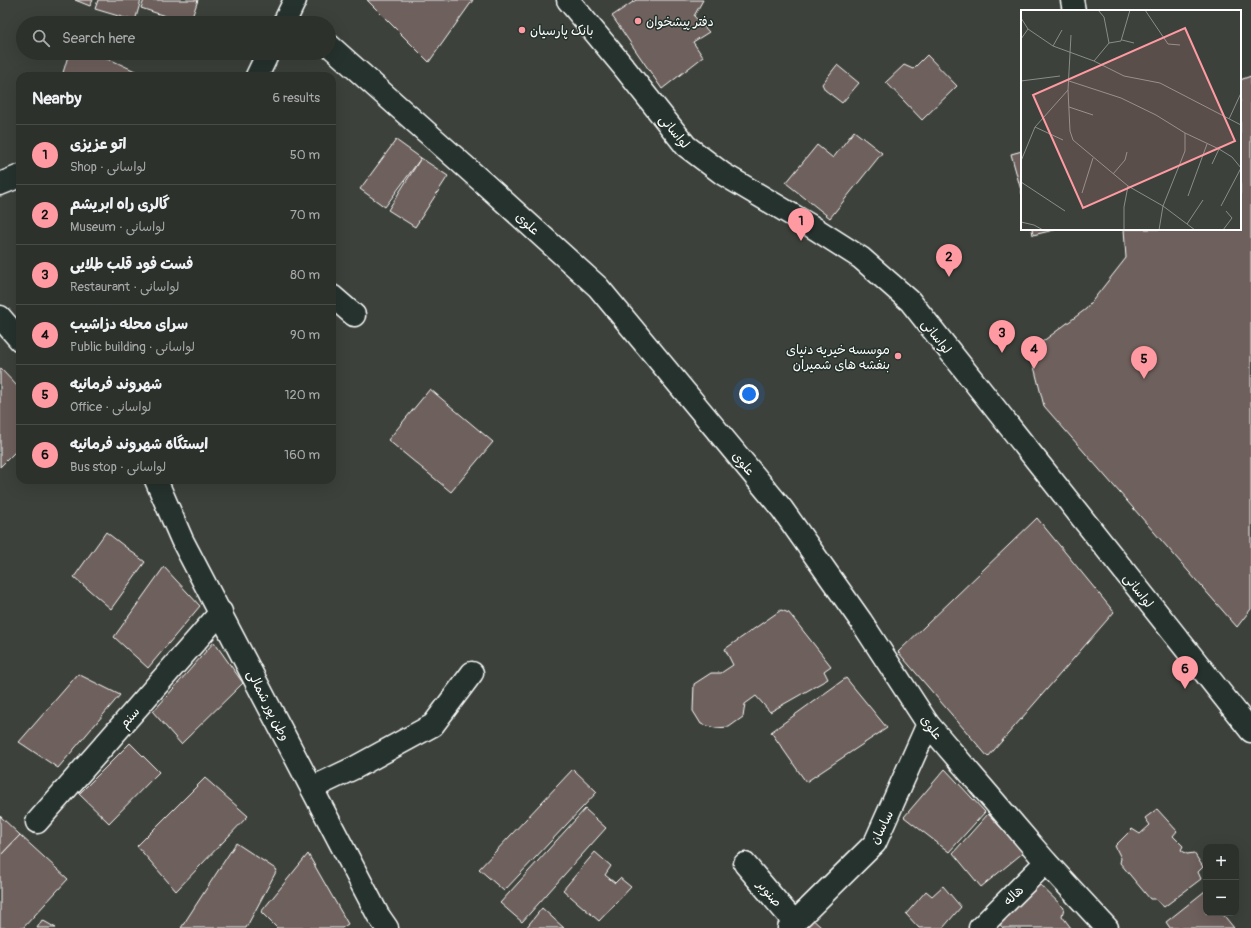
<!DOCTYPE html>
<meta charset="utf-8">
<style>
:root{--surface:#2d312c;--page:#353934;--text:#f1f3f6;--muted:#a7a9a9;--line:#484c48;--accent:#ff9aa2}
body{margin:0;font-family:Pangolin,"Playpen Sans Arabic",sans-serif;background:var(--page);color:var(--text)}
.controls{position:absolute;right:12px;bottom:12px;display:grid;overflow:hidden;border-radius:8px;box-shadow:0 4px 16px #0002}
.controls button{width:36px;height:36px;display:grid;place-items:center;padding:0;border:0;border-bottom:1px solid var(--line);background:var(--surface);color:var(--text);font:20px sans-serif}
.you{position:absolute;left:749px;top:394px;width:14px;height:14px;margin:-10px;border:3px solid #fff;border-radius:50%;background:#1a73e8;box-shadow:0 0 0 6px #1a73e833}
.badge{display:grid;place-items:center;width:26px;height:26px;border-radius:50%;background:var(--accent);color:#111;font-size:13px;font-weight:700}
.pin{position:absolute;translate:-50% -33px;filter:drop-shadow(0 1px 2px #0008)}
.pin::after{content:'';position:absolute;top:21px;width:14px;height:12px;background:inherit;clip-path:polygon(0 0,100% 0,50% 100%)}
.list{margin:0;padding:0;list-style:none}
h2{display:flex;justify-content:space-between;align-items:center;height:52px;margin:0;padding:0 16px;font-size:17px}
h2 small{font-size:13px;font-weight:400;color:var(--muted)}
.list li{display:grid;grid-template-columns:26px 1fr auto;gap:12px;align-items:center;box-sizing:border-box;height:60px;padding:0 16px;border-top:1px solid var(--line)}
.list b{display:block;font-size:15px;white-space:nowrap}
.list p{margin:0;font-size:13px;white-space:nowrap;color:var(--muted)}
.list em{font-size:13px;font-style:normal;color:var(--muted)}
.icon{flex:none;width:22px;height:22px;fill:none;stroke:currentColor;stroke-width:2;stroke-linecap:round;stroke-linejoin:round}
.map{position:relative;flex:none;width:1251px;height:928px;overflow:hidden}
.search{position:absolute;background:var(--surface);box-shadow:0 4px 16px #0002;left:16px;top:16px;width:320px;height:44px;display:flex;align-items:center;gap:10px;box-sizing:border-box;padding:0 14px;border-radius:22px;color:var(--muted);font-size:15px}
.panel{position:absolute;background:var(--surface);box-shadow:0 4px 16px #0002;left:16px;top:72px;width:320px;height:412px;border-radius:12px}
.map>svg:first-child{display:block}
.building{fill:#6e615c;stroke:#fff}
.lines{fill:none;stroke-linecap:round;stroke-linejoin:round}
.minor-casing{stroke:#fff;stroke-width:25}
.secondary-casing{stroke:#fff;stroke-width:25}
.minor{stroke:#26332d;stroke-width:22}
.secondary{stroke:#26332d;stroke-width:22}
.poi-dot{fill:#ff9aa2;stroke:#26332d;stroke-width:1.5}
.labels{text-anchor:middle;stroke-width:3;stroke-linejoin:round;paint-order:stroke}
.poi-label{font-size:13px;fill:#fff;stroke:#26332d;text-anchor:start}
.street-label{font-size:13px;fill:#fff;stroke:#26332d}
.inset-road{fill:none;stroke:#8a8d89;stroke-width:1}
.view{fill:#ff9aa2;fill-opacity:0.15;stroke:#ff9aa2;stroke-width:2}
.inset-edge{fill:none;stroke:#fff;stroke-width:2}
</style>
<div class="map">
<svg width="1251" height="928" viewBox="0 0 1251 928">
<rect width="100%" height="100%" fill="#3c413b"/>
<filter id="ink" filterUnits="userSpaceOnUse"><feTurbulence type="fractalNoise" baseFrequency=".025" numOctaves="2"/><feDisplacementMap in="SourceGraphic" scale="8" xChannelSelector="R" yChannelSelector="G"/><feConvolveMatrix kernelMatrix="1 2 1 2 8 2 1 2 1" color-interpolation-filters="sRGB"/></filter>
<g filter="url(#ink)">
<g class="building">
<polygon points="75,0 93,0 90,6"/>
<polygon points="98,0 141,0 135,21 95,9"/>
<polygon points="144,0 198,0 190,23 186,23 141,8"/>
<polygon points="367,0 473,0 429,62"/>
<polygon points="636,0 703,0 694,16 709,32 693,42 703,57 662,89 612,16"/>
<polygon points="81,53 96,53 146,76 62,76 68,56"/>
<polygon points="927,55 957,86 922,120 886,82 904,65 913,69"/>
<polygon points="837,65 859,83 842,103 825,90 822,84"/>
<polygon points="1251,76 1251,609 1237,627 1044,406 1030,351 1086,309 1126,258 1124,229 1240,229 1240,80"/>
<polygon points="854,131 882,153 830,218 786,183 817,145 833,158"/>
<polygon points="396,140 421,158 385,207 360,189"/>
<polygon points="1022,151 1022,194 1011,154"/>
<polygon points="421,158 448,176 415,227 388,210"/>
<polygon points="1032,229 1058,229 1033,235"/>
<polygon points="0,368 20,389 20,447 0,467"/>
<polygon points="430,389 493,442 451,492 388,440"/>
<polygon points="1037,518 1114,612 988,757 898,652"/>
<polygon points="106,532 145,562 111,609 74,577"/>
<polygon points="164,567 200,606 148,668 114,637"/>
<polygon points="781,610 789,613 831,666 824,671 828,679 770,712 756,696 745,704 743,717 729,727 715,728 701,724 693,711 694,684 711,673 721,673 733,665 725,649"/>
<polygon points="214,642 243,683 181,744 153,712"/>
<polygon points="78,674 120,695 58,768 19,742"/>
<polygon points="846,678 887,728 806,782 771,732"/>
<polygon points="130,743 159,772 109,823 79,794"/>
<polygon points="573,769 597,792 504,891 479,869"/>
<polygon points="945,769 985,812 949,852 904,817"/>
<polygon points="205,778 248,816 176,891 137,846"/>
<polygon points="585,809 606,828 522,922 500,903"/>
<polygon points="1157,809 1177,831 1173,836 1183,846 1181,850 1187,854 1194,853 1203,867 1198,872 1201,879 1164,907 1155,899 1150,899 1120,863 1121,858 1115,846 1132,829 1140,834 1150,825 1145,818"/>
<polygon points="988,814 1024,852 981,887 953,853"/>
<polygon points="0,816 20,835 0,856"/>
<polygon points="20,835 68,879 23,928 0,928 0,856"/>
<polygon points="236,843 277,870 246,928 181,928"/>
<polygon points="595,852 611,866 605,875 615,883 620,878 631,887 599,921 563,890"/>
<polygon points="308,854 348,924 342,928 277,928 261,912"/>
<polygon points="1034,879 1064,908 1062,916 1071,928 1003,928 996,920"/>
<polygon points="943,886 961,907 943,928 919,928 906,914 926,891 932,896"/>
<polygon points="1205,891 1206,893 1206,913 1222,913 1234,928 1170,928 1166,922"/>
<polygon points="542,908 564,928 526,928"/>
<polygon points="808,915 822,928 795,928"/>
<polygon points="42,920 56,928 37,928"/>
</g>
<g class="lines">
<g class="minor-casing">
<g id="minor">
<polyline points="1072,0 1074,11"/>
<polyline points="284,23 295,0"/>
<polyline points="329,45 487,186 598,287 782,509 861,621 928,724 1046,862 1107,928"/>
<polyline points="257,76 268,53"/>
<polyline points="0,184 20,176"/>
<polyline points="332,296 354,315"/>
<polyline points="0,317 20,340"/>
<polyline points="156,480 182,540 378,915 387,928"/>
<polyline points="312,788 356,767 433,725 472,673"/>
<polyline points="37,822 221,612"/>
<polyline points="745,864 795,923"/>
<polyline points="789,928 875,843 928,724"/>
<polyline points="980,928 1046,862"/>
</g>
</g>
<g class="secondary-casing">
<polyline id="secondary" points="568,0 622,65 686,146 723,174 811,226 861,258 910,301 1251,731"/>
</g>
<use href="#minor" class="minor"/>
<use href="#secondary" class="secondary"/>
</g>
</g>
<g class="poi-dot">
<circle cx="638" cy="21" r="4"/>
<circle cx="522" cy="30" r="4"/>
<circle cx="898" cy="356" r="4"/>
</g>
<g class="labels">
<g class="poi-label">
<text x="646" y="26">دفتر پیشخوان</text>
<text x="530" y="35">بانک پارسیان</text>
<text x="890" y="354" text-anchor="end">موسسه خیریه دنیای<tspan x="890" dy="15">بنفشه های شمیران</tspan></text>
</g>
<g class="street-label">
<text transform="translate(675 131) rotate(50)" y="5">لواسانی</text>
<text transform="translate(528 223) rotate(42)" y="5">علوی</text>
<text transform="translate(937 336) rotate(52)" y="5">لواسانی</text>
<text transform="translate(744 463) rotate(50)" y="5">علوی</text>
<text transform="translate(1139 590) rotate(52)" y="5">لواسانی</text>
<text transform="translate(269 705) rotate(63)" y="5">وطن پور شمالی</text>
<text transform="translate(129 717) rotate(-49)" y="5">سنم</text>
<text transform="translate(932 727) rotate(53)" y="5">علوی</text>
<text transform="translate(881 827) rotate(-63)" y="5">ساسان</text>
<text transform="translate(770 893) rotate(50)" y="5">صنوبر</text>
<text transform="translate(1013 895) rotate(-45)" y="5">هاله</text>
</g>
</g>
<g transform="translate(1021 10)">
<rect width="220" height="220" fill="#3c413b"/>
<path class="inset-road" d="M124,0L147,34L159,35M0,8L7,19L32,36L73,51L103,66L139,73L220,115M50,25L47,80L49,121L52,130L107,176L142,196L174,220M0,29L7,19M101,30L113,33M88,33L100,31L109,0M32,36L41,20M73,51L88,33L83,7L77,0M0,71L39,66M48,71L100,88L135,105L164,123L198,139L211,147L220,158M48,97L72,105M208,109L220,83M14,117L42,130M0,151L14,117L47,80M191,154L198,139M92,164L104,150L106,142M0,172L44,201M61,183L72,148M167,186L186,134M200,196L220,158M0,212L13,215L22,220M166,214L182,190M103,220V197L107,176M138,220L142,196L164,141V123M202,220L211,208L205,201"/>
<path class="view" d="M164,18L214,131L62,198L12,85Z"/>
<rect width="220" height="220" class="inset-edge"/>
</g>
</svg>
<div class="controls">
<button>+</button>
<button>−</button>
</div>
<div class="you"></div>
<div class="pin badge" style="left:801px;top:241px">1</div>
<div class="pin badge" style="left:949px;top:277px">2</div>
<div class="pin badge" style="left:1002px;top:353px">3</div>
<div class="pin badge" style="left:1034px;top:369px">4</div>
<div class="pin badge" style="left:1144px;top:379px">5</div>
<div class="pin badge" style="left:1185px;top:689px">6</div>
<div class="search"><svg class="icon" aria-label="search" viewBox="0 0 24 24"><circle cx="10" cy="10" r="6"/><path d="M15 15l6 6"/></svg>Search here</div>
<section class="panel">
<h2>Nearby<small>6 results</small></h2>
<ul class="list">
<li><span class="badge">1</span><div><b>اتو عزیزی</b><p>Shop · لواسانی</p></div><em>50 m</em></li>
<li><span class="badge">2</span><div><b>گالری راه ابریشم</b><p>Museum · لواسانی</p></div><em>70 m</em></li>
<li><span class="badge">3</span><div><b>فست فود قلب طلایی</b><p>Restaurant · لواسانی</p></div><em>80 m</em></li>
<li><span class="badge">4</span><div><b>سرای محله دزاشیب</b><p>Public building · لواسانی</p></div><em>90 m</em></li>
<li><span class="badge">5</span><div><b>شهروند فرمانیه</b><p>Office · لواسانی</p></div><em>120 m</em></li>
<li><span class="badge">6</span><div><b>ایستگاه شهروند فرمانیه</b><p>Bus stop · لواسانی</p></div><em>160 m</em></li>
</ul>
</section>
</div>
